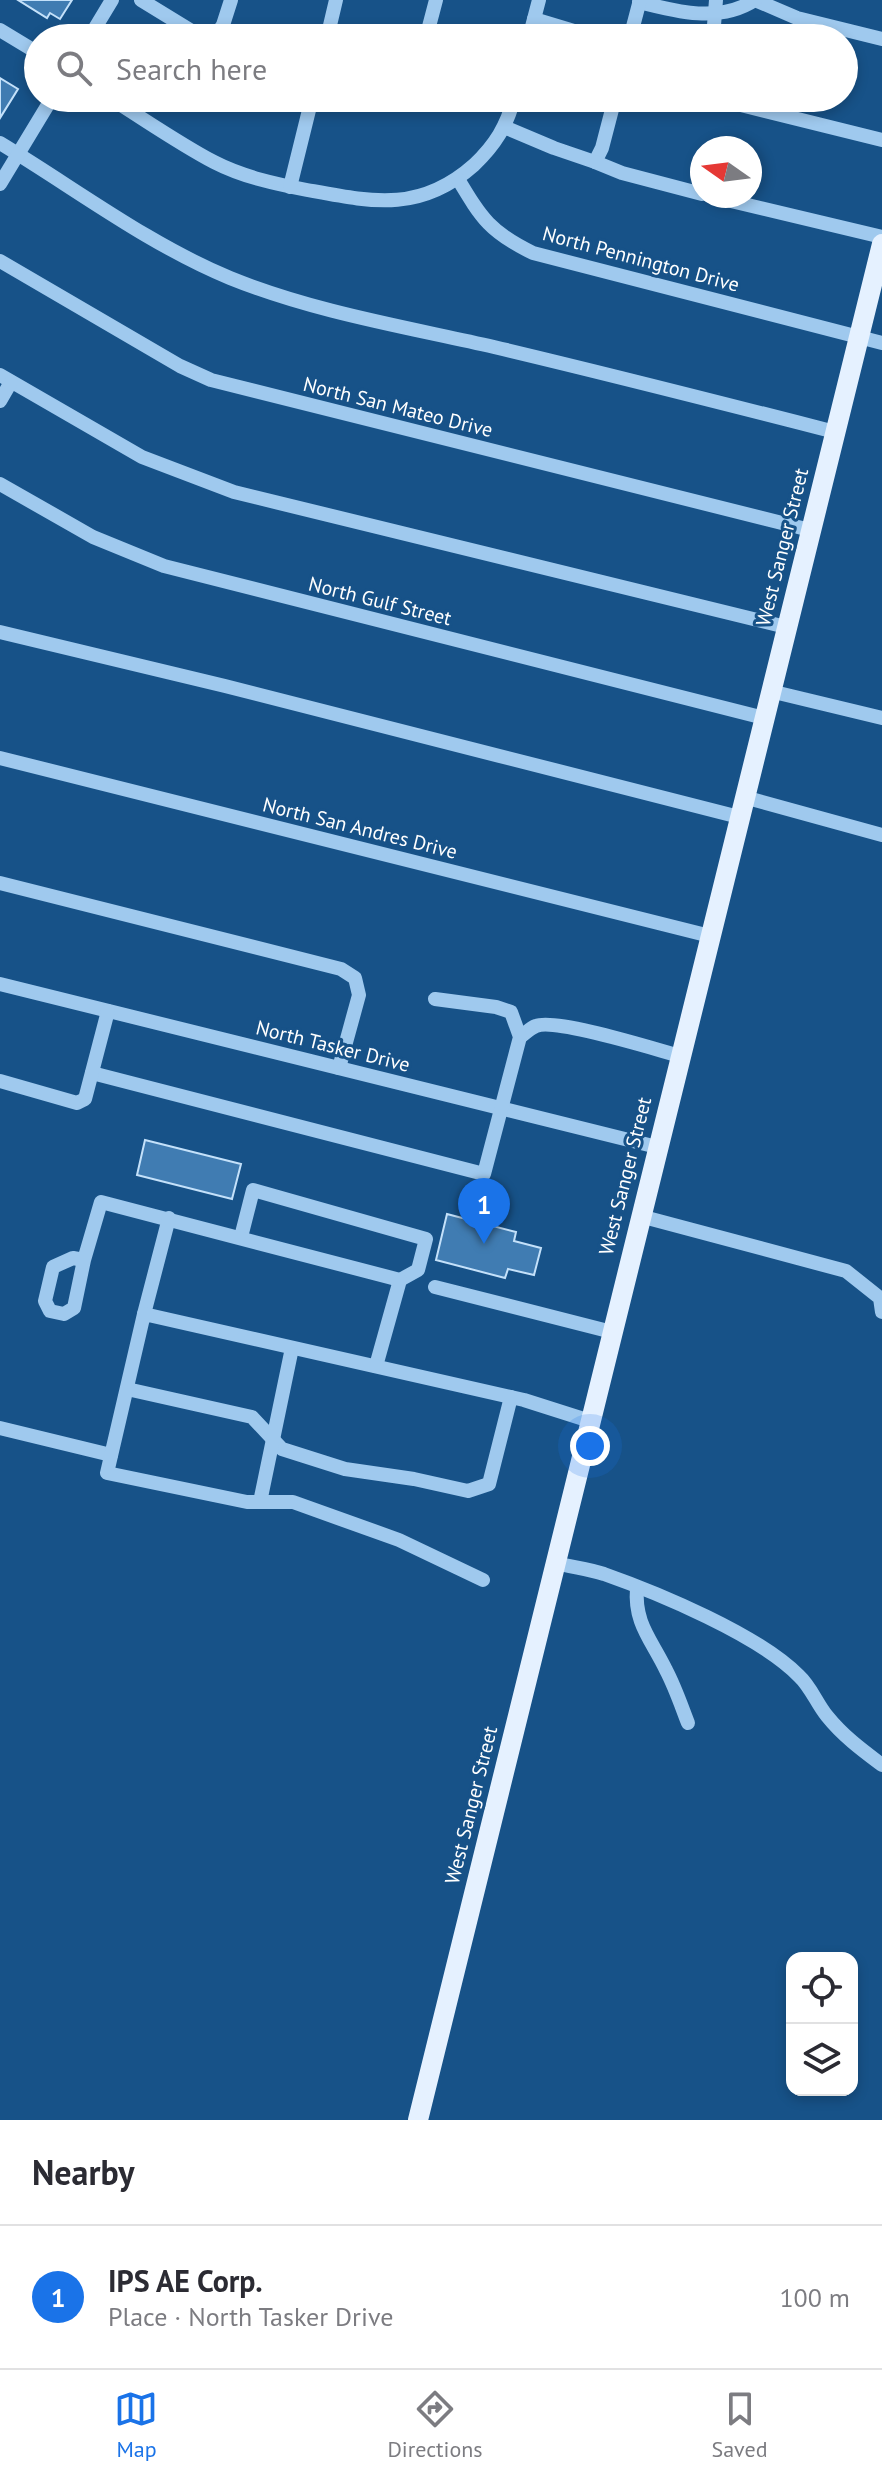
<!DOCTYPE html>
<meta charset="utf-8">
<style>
:root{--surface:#fff;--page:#f7f7f7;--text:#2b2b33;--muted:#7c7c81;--line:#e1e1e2;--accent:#1a73e8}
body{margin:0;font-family:"PT Sans",sans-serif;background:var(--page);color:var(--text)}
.controls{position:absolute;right:24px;bottom:24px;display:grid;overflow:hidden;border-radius:16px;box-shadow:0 4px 12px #0003}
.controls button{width:72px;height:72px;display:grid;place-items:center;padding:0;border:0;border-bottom:2px solid var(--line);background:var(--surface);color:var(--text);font:40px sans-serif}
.compass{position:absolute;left:690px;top:136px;width:72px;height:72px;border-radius:50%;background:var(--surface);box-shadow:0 4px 12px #0003;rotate:284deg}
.you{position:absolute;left:590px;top:1446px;width:28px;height:28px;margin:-20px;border:6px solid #fff;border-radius:50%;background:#1a73e8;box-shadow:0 0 0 12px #1a73e833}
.badge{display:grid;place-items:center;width:52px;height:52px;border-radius:50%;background:var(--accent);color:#fff;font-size:26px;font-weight:700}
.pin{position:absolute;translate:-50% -66px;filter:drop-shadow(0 2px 4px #0008)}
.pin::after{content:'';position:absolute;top:42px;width:28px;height:24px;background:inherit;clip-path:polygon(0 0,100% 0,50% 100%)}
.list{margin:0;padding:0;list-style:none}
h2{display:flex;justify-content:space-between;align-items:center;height:104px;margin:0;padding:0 32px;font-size:34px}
h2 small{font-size:26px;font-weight:400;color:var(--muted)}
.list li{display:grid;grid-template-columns:52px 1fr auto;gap:24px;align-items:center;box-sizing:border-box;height:144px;padding:0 32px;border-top:2px solid var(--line)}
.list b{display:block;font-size:30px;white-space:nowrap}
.list p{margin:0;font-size:26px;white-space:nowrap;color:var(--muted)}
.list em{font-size:26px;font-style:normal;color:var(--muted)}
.icon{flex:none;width:44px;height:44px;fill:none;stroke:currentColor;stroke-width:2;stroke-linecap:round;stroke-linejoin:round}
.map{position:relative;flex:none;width:882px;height:2120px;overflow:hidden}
.search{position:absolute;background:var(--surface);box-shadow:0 4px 12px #0003;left:24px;right:24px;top:24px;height:88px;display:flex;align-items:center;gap:20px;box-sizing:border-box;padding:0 28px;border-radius:44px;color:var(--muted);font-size:30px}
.sheet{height:248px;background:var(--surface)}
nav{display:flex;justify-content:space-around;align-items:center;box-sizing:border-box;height:112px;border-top:2px solid var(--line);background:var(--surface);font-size:22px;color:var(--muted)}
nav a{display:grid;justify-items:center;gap:4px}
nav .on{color:var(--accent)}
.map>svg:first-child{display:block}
.building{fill:#407cb2;stroke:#c4e1fa;stroke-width:2}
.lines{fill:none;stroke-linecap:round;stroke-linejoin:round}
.minor{stroke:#9fc9ee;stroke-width:14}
.major{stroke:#e5f1ff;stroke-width:20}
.labels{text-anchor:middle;stroke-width:6;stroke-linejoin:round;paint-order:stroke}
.street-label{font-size:20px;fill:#fff;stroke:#175288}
</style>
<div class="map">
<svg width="882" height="2120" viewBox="0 0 882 2120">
<rect width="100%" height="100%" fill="#175288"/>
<g class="building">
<polygon points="18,0 72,0 60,19 50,13 47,18"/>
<polygon points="0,78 18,89 0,118"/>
<polygon points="145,1140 241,1164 232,1199 137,1175"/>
<polygon points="447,1214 516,1232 514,1241 541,1248 534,1275 508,1269 505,1278 436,1260"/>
</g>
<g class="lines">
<g class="minor">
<polyline points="141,0 203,38"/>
<polyline points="755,0 797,18 882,39"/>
<path d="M639,2C677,12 720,23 755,0"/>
<polyline points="534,19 597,38"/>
<polyline points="0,30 38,53"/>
<polyline points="89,38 112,0"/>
<polyline points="214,38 223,25 231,0"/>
<polyline points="327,38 336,0"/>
<polyline points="426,38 436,0"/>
<polyline points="529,38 539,0"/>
<polyline points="630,38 640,0"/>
<polyline points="713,38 716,0"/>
<path d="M110,98C144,119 178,143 214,162C243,177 276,184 307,190C372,202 420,213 474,165C495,145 507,126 514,98"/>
<polyline points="351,98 375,102 393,98"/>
<polyline points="713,98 882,140"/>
<polyline points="504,127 554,148 595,162 602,148 615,98"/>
<path d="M0,143C76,189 148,244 230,278C314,312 406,327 494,347C608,374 722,403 835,432"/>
<polyline points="595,162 622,173 702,194"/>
<path d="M458,179C482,219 490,232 533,253L882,343"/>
<polyline points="0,184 52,98"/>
<polyline points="290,187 312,98"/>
<polyline points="710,196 882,237"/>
<polyline points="0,261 180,366 211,380 810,530"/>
<polyline points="0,375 142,457 234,492 786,627"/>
<polyline points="0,401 11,382"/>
<polyline points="0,484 93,537 164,566 764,718"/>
<polyline points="0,632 225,686 739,817"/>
<polyline points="770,691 882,718"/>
<polyline points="0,758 710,936"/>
<polyline points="744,797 882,835"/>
<polyline points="0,883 341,969 355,978 359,995 339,1068"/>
<polyline points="0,984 657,1147"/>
<path d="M520,1037C525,1034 530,1028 536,1026C556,1018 654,1049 680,1056"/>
<polyline points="92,1073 484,1174 520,1037 511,1012 496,1007 435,999"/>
<polyline points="0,1081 77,1103 85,1099 108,1011"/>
<polyline points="640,1216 846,1271 880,1298 882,1312"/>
<polyline points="241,1237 253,1190 426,1239 418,1270 400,1280"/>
<polyline points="84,1260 73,1258 53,1267 45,1301 50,1311 64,1314 74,1308 84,1260 101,1202 400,1280 376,1366"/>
<polyline points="435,1287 612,1332"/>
<polyline points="144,1314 169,1218"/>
<polyline points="127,1389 252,1417 282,1449 345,1469 414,1479 468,1491 489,1484 511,1397"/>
<polyline points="0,1428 111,1455"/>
<polyline points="260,1502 292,1348"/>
<path d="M556,1563C571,1567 588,1569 604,1574C658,1593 759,1635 799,1676C811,1687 817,1704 827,1716C843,1736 862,1750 882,1765"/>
<polyline points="483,1580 399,1540 293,1502 247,1502 107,1473 144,1314 524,1400 590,1421"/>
<path d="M637,1588C634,1623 651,1639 666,1670C675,1687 681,1705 688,1723"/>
</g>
<polyline class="major" points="418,2120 882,244"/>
</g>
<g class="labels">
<g class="street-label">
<text transform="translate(641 259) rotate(15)" y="7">North Pennington Drive</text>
<text transform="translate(398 407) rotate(14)" y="7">North San Mateo Drive</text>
<text transform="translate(782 547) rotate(-76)" y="7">West Sanger Street</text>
<text transform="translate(380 601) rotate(14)" y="7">North Gulf Street</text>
<text transform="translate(360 828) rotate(14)" y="7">North San Andres Drive</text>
<text transform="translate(333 1046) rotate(14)" y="7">North Tasker Drive</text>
<text transform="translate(625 1176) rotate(-76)" y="7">West Sanger Street</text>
<text transform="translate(471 1805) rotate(-76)" y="7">West Sanger Street</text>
</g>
</g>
</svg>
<div class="controls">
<button><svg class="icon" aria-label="locate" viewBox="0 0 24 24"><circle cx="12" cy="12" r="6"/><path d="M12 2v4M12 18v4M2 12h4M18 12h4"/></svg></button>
<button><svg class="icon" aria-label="layers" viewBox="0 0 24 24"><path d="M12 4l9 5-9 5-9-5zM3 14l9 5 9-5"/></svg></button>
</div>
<svg class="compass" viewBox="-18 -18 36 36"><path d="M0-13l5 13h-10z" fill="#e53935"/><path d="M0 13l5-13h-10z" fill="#7c7c81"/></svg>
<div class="you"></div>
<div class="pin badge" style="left:484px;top:1244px">1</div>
<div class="search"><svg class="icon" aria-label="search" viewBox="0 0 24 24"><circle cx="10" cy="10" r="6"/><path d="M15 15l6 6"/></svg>Search here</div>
</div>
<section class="sheet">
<h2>Nearby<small></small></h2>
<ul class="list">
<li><span class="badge">1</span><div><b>IPS AE Corp.</b><p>Place · North Tasker Drive</p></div><em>100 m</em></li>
</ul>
</section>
<nav>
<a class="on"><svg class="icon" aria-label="map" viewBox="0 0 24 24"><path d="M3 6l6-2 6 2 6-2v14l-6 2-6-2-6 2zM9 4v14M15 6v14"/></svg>Map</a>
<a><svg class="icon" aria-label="directions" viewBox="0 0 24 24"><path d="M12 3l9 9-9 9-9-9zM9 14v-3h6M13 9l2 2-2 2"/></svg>Directions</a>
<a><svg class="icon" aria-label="saved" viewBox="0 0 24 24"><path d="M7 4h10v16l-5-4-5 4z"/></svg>Saved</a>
</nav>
